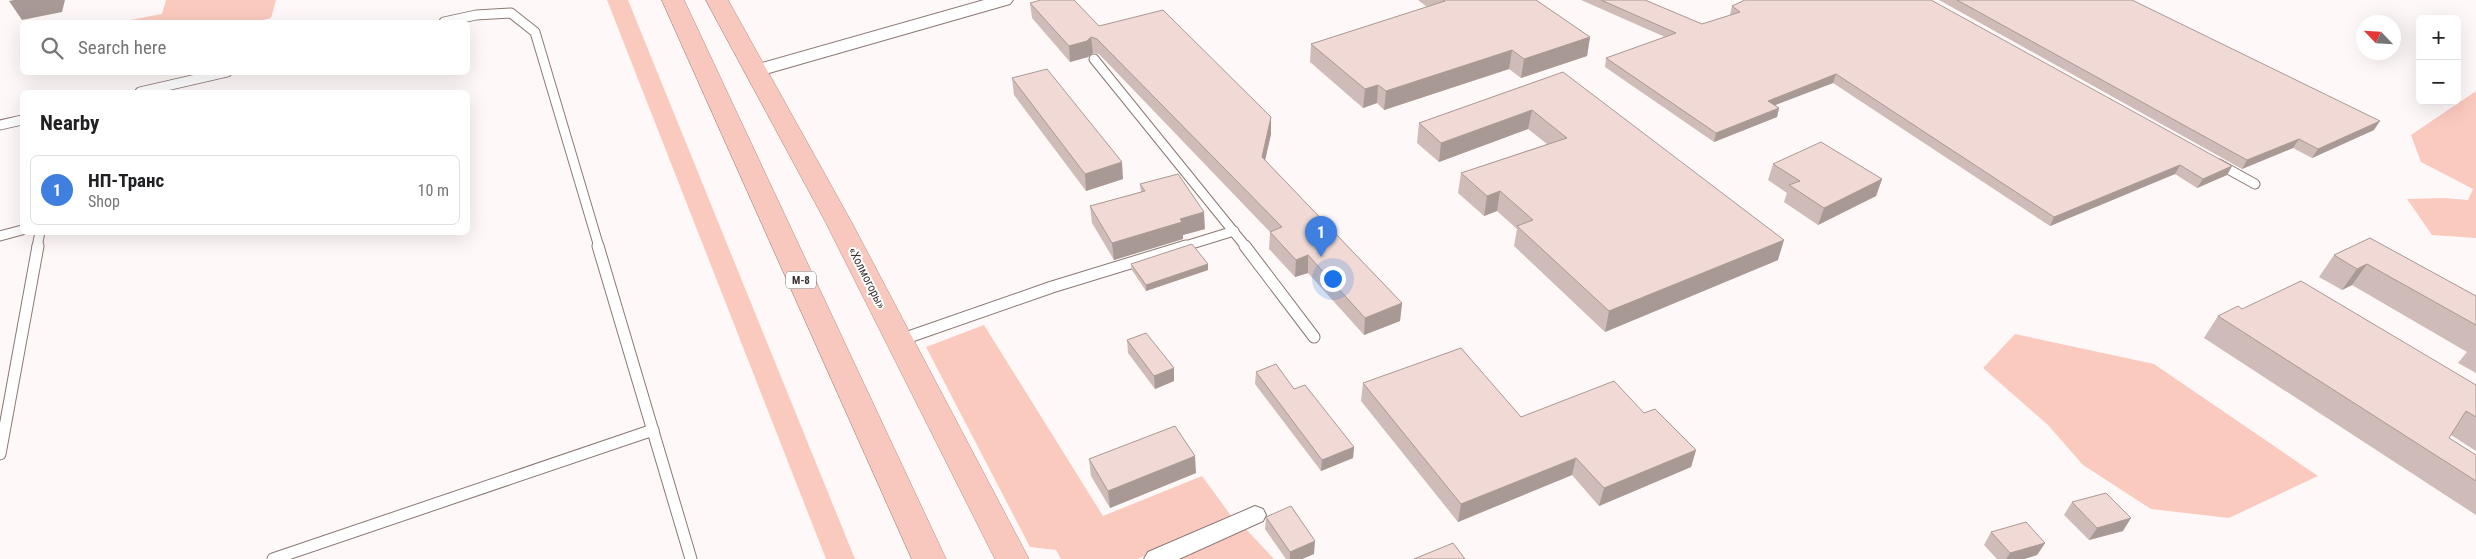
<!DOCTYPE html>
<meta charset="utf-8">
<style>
:root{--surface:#fff;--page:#f6f6f6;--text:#202124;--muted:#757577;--line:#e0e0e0;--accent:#cd4227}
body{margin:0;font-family:"Roboto Condensed",sans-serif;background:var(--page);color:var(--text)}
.controls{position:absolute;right:15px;top:15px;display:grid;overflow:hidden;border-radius:8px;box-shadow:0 5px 20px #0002}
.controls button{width:45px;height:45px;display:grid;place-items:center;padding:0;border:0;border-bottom:1px solid var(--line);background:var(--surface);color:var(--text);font:25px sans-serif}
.compass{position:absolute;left:2356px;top:15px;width:45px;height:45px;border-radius:50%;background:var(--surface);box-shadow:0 5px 20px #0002;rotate:295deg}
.you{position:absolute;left:1332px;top:278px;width:18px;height:18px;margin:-12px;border:4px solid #fff;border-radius:50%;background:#1a73e8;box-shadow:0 0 0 8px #1a73e833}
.badge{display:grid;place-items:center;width:32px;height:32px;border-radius:50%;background:var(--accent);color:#fff;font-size:16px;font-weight:700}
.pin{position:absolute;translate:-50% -41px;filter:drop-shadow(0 1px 2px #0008)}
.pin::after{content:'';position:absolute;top:26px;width:18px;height:15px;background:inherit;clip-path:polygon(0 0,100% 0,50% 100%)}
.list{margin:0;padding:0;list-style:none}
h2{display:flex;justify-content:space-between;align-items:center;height:65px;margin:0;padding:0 20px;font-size:21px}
h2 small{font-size:16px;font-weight:400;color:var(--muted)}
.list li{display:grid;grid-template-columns:32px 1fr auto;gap:15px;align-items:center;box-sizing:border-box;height:70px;margin:0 10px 10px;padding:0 10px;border:1px solid var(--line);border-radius:8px}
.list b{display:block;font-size:19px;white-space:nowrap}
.list p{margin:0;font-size:16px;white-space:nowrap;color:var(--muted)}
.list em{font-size:16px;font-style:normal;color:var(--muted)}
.icon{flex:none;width:28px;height:28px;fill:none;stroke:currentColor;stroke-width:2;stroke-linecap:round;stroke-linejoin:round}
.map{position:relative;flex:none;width:2476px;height:559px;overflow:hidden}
.search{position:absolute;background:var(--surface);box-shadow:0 5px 20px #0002;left:20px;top:20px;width:450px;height:55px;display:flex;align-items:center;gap:12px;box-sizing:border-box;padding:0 18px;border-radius:8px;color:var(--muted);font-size:19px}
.panel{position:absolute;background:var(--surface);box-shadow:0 5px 20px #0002;left:20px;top:90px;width:450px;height:145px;border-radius:8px}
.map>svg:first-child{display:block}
.green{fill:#fbcabf}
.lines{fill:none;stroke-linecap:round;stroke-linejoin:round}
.service-far1-casing{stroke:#8c7873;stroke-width:11}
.service-casing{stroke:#8c7873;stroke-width:13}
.minor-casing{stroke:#8c7873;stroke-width:2}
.tertiary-casing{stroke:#8c7873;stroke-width:2}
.trunk-casing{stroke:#b58b81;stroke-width:1}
.service-far1{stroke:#fff;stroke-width:9}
.service{stroke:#fff;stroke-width:11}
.minor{fill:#fff;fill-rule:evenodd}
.tertiary{fill:#fff;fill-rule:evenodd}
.trunk{fill:#f8c8be;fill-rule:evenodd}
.wall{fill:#cfbbb7}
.shaded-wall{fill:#a99995}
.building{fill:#f1dad5;stroke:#a99995}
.labels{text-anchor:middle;stroke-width:4;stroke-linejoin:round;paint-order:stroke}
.shield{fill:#fff;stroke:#76706e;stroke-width:1}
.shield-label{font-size:11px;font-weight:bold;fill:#3b3230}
.street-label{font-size:12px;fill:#3b3230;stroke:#fff}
</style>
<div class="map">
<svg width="2476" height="559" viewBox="0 0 2476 559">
<rect width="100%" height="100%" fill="#fef9f8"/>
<g class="green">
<polygon points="166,0 276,0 271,18 256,22 119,22 162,14"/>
<polygon points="607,0 628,0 855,559 826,559"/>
<polygon points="2476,91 2476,238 2432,235 2407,199 2444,198 2468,200 2473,189 2421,162 2411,135"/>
<polygon points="984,325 1103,516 1202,476 1232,517 1138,559 1061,559 1056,550 1030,547 926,347"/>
<polygon points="2015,334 2154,364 2318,476 2229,518 2151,509 2083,465 2048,425 1983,368"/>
<polygon points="1244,527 1274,559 1174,559"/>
</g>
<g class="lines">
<g class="service-far1-casing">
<g id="service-far1">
<polyline points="444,22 476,15 511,13 535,32 599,247"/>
<polyline points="1094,59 1246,247"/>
<polyline points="140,92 227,72"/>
<polyline points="0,125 22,120"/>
<polyline points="2219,164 2255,184"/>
<polyline points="0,236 22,230"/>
<polyline points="37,247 40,232"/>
<polyline points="1182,247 1234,231"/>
</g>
</g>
<g class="service-casing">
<g id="service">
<polyline points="598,246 691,559"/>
<polyline points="1245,246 1314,337"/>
<polyline points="900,340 1052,287 1186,246"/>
<polyline points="0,454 38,246"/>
<polyline points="273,559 653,430"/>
</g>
</g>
<g class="minor-casing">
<polygon id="minor" points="1255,506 1263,509 1266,515 1263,521 1179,559 1144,559 1148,552"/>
</g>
<g class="tertiary-casing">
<polygon id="tertiary" points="984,0 1013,0 1010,4 762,75 748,75 745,71 748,67"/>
</g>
<g class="trunk-casing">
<g id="trunk">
<polygon points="662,0 684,0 946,559 912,559"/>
<polygon points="706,0 728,0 852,223 1029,559 995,559 826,223"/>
</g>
</g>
<use href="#service-far1" class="service-far1"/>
<use href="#service" class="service"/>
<use href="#minor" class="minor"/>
<use href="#tertiary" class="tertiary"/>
<use href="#trunk" class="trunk"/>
</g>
<g class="wall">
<polygon points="1418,0 1536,0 1590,37 1587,56 1521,78 1509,69 1384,110 1377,103 1363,108 1310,62 1311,44 1427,7"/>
<polygon points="1581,0 1645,0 1702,24 1730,15 1732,6 2232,166 2227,175 2197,188 2175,174 2050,226 1833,83 1775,105 1779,108 1777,117 1714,142 1605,67 1606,58 1665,37"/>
<polygon points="1939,0 2132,0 2374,130 2312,158 2293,148 2242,169"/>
<polygon points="1030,3 1099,26 1271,134 1265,160 1402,303 1400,321 1364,335 1308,273 1295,277 1269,249 1270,232 1099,54 1093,53 1088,57 1070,62 1032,18"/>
<polygon points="1563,72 1778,260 1605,332 1514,246 1517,229 1497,211 1484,216 1458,193 1461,173 1547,144 1528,129 1439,162 1417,143 1419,123"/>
<polygon points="1012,78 1123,179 1086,191 1014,95"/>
<polygon points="1773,164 1882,179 1876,196 1818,225 1784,202 1787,193 1768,180"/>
<polygon points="1140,184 1205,229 1183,235 1183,239 1114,260 1092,223 1090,206 1141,192"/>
<polygon points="2370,238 2476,296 2476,373 2458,363 2467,352 2352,285 2342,290 2319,277 2334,255"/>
<polygon points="1131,264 1208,270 1146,291 1132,270"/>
<polygon points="2242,309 2476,385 2476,451 2451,435 2449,438 2476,455 2476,515 2204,338 2218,316"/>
<polygon points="1127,340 1174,368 1174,381 1155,389 1128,353"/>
<polygon points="1256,372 1294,389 1354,447 1353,458 1321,471 1255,384"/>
<polygon points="1363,383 1521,417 1644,413 1696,450 1691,467 1599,506 1572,475 1458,522 1361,401"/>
<polygon points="1089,459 1196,473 1110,508 1091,476"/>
<polygon points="2072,502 2123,531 2089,540 2064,515"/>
<polygon points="1266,517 1314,554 1302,559 1286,559 1265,529"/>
<polygon points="1991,532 2045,543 2037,555 2024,559 1997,559 1984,545"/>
</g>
<g class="shaded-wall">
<polygon points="14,0 65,0 62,12 22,20 9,1"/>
<polygon points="1091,37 1093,53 1088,57 1070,62 1069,46"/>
<polygon points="1590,37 1587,56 1521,78 1524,59"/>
<polygon points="1512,50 1509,69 1384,110 1386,91"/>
<polygon points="1836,74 1833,83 1765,109 1768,101"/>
<polygon points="1378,85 1377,103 1363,108 1365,89"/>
<polygon points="1779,108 1777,117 1714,142 1716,133"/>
<polygon points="1532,110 1528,129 1439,162 1441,143"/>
<polygon points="1271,117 1271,134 1262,174 1262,157"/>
<polygon points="2380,121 2374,130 2312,158 2318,149"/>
<polygon points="2299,139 2293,148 2242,169 2247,160"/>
<polygon points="1122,162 1123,179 1086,191 1085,174"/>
<polygon points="2180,165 2175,174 2050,226 2054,217"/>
<polygon points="2232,166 2227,175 2197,188 2203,179"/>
<polygon points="1882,179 1876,196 1818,225 1824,208"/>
<polygon points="1500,191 1497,211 1484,216 1487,196"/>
<polygon points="1204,212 1205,229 1183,235 1183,239 1114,260 1112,243 1180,219"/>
<polygon points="1784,240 1778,260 1605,332 1609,311"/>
<polygon points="1308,255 1308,273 1295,277 1296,260"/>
<polygon points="1208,264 1208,270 1146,291 1146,285"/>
<polygon points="2367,264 2352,285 2342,290 2357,269"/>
<polygon points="1402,303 1400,321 1364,335 1365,318"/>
<polygon points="1174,368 1174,381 1155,389 1154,376"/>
<polygon points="1354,447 1353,458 1321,471 1322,460"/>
<polygon points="1696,450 1691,467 1599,506 1604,488"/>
<polygon points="1195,456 1196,473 1110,508 1108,491"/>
<polygon points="1576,458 1572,475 1458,522 1461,504"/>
<polygon points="2131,518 2123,531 2089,540 2097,528"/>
<polygon points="1315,541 1314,554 1302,559 1290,559 1290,552"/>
<polygon points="2045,543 2037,555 2024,559 2006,559 2010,553"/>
</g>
<g class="building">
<polygon points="1041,0 1074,0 1099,26 1163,10 1271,117 1262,157 1402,303 1365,318 1308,255 1296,260 1270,232 1282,227 1097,39 1091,37 1087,41 1069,46 1030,3"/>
<polygon points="1443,0 1536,0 1590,37 1524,59 1512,50 1386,91 1378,85 1365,89 1311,44 1445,1"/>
<polygon points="1601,0 1645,0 1702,24 1740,12 1732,6 1745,0 1931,0 2232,166 2203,179 2180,165 2054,217 1836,74 1768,101 1779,108 1716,133 1606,58 1676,33"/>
<polygon points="1957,0 2132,0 2380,121 2318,149 2299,139 2247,160"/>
<polygon points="1047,69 1122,162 1085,174 1012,78"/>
<polygon points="1563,72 1784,240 1609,311 1517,226 1533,220 1500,191 1487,196 1461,173 1567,138 1532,110 1441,143 1419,123"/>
<polygon points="1821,142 1882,179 1824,208 1789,185 1800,181 1773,164"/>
<polygon points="1178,174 1204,212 1180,219 1182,222 1112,243 1090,206 1145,191 1140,184"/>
<polygon points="2370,238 2476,296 2476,325 2367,264 2357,269 2334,255"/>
<polygon points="1192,244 1208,264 1146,285 1131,264"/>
<polygon points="2301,281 2476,385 2476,417 2466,411 2449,438 2476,455 2476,481 2218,316 2238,306 2242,309"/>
<polygon points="1146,333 1174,368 1154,376 1127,340"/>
<polygon points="1461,348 1521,417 1614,381 1644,413 1655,409 1696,450 1604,488 1576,458 1461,504 1363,383"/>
<polygon points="1276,364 1294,389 1305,385 1354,447 1322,460 1256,372"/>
<polygon points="1175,426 1195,456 1108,491 1089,459"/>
<polygon points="2106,493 2131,518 2097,528 2072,502"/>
<polygon points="1291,506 1315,541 1290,552 1266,517"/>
<polygon points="2026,522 2045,543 2010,553 1991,532"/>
<polygon points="1453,543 1465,559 1414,559"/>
</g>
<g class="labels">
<rect class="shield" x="786" y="271.5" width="30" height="17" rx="4"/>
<g class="shield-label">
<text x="801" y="284">М-8</text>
</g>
<g class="street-label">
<text transform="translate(867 278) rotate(63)" y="4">«Холмогоры»</text>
</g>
</g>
</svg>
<div class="controls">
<button>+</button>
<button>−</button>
</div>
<svg class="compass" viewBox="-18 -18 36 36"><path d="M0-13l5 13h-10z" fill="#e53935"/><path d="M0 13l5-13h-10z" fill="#757577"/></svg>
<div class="you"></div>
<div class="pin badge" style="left:1321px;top:257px;background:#3f7fe0">1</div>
<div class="search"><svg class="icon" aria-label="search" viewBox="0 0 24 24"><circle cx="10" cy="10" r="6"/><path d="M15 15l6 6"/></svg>Search here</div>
<section class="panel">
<h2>Nearby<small></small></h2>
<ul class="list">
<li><span class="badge" style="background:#3f7fe0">1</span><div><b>НП-Транс</b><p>Shop</p></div><em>10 m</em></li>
</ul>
</section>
</div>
